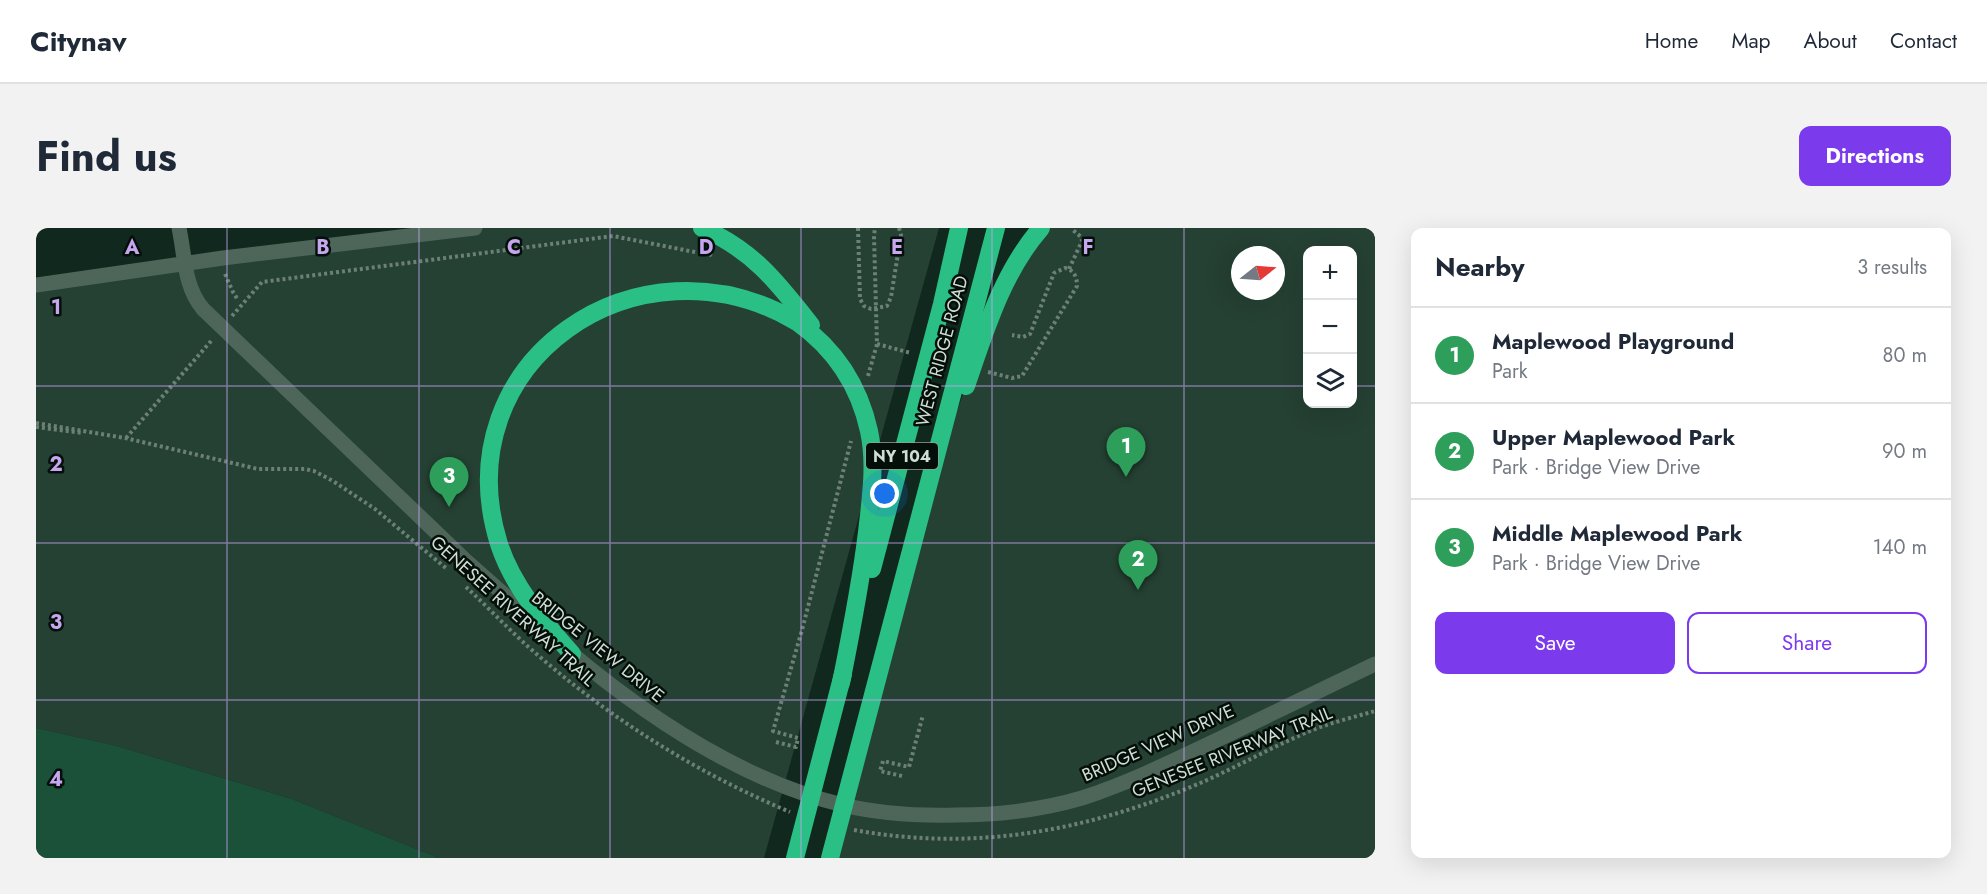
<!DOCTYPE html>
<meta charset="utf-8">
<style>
:root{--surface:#fff;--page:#f2f2f3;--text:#1f2937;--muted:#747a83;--line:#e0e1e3;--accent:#7c3aed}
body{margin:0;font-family:Jost,sans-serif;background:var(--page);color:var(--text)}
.controls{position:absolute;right:18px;top:18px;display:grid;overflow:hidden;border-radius:12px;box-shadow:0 6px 24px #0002}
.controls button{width:54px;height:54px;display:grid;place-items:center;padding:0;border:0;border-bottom:2px solid var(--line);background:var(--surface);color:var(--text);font:30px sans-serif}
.compass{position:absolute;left:1195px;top:18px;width:54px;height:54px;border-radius:50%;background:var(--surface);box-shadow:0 6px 24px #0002;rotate:73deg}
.you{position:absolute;left:849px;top:266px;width:21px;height:21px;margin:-15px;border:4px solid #fff;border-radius:50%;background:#1a73e8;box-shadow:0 0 0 9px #1a73e833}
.badge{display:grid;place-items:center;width:39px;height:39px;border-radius:50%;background:var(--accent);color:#fff;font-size:20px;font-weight:700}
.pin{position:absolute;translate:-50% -50px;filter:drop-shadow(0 2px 3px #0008)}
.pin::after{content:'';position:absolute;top:32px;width:21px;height:18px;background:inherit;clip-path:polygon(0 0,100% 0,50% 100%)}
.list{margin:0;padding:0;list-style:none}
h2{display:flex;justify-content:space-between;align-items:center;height:78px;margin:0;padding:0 24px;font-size:26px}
h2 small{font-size:20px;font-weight:400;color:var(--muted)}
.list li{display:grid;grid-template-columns:39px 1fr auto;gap:18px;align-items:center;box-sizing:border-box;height:96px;padding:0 24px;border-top:2px solid var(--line)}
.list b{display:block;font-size:22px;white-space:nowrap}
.list p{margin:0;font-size:20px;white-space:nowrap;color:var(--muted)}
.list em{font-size:20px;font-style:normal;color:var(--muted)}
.actions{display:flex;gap:12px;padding:18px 24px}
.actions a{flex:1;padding:14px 0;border:2px solid var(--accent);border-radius:12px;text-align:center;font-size:21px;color:var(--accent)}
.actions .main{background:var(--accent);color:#fff}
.icon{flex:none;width:33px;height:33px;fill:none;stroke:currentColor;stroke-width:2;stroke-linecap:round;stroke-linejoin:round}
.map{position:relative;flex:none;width:1339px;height:630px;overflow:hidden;border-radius:12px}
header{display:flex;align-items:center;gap:36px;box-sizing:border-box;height:84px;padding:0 30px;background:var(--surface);border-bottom:2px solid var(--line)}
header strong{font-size:28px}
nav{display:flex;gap:33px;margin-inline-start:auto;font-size:21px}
.intro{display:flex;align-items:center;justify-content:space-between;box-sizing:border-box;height:144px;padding:0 36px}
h1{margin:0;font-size:42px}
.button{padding:15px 27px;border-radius:12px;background:var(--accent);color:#fff;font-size:21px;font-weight:700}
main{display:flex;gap:36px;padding:0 36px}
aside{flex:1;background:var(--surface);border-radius:12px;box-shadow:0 6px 24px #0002}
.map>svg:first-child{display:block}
.green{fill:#254133;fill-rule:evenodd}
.water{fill:#1b5139}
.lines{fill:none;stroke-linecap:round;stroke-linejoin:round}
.path{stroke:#6c8076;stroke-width:4;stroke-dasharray:3 3;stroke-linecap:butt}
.minor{stroke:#4d6659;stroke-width:15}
.highway{stroke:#2abf85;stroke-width:18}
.grid{fill:none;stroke:#c7a6f0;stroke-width:1.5;stroke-opacity:0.55}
.labels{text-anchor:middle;stroke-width:5;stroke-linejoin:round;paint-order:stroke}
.shield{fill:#050f0a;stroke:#92a098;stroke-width:1.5}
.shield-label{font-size:16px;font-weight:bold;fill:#cfded5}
.street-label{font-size:18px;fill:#cfded5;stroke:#050f0a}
.grid-label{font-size:20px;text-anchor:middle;font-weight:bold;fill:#c7a6f0;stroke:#050f0a;stroke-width:5;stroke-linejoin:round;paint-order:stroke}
</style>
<header>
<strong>Citynav</strong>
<nav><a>Home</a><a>Map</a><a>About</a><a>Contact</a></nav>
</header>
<div class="intro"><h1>Find us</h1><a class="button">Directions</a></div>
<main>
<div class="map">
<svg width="1339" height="630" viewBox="0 0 1339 630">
<rect width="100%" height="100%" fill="#10281d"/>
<g class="green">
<polygon points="439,0 903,0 728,630 403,630 256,571 81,518 0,500 0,57"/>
<path d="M1005,0H1339V630H794L918,191L956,86ZM1272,22H1316V176H1272ZM1204,27H1240V63H1204Z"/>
</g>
<polygon class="water" points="0,500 81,518 256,571 403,630 0,630"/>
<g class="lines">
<g class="path">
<polyline points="822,0 824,71 828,78 835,81 851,78 855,69 865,7 863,0"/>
<polyline points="1033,41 1046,13 1045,9 1037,2"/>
<polyline points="189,46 197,64 202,72"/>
<polyline points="196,88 226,54 577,8 674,27 675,25"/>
<polyline points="841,116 875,125"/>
<path d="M952,144L976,150L986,148L1041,58C1041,49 1038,42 1029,40L1018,45L994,106L987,109L976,107"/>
<polyline points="832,148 841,116 838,8 839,0"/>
<polyline points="0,195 89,210 222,241 269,241 278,243 297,253 339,281 411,341"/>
<polyline points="0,199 47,205"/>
<polyline points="90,210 176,112"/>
<path d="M430,359C452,379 473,402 496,422C573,490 659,544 754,584"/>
<polyline points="740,514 760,519 762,510 737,503 766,402 815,213"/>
<polyline points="866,548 844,543 847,533 873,539 887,487"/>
<path d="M818,602C939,624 1050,603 1162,556C1197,541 1230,522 1265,507C1288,496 1315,490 1339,483"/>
</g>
<g class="minor">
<path d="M143,0C149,28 148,59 167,81L428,331L508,402"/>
<polyline points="0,57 187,30 439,0"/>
<path d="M529,420C607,486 706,553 807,577C844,586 882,588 920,587C963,587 1005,582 1046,570C1092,555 1135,534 1179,513C1232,487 1286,462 1339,436"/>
</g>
<g class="highway">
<path d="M666,0C717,22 742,55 775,97"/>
<path d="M930,158C949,103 966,45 1005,0"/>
<polyline points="836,341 906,76 923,0"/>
<path d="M536,426C507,393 477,359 463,316C406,133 603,0 761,94C799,121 823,157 833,203C840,236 835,270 831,304C825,355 815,405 805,455"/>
<polyline points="759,630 807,446"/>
<polyline points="794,630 960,0"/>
</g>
</g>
<path class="grid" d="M191,0V630M383,0V630M574,0V630M765,0V630M956,0V630M1148,0V630M0,158H1272M1316,158H1339M0,315H1339M0,472H1339"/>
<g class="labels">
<rect class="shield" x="830" y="215" width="72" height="26" rx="4.5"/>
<g class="shield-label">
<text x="866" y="234">NY 104</text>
</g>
<g class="street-label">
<text transform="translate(906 123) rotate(-75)" y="6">WEST RIDGE ROAD</text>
<text transform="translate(477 383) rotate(42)" y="6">GENESEE RIVERWAY TRAIL</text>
<text transform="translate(562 419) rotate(39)" y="6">BRIDGE VIEW DRIVE</text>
<text transform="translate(1122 515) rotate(-24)" y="6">BRIDGE VIEW DRIVE</text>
<text transform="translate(1196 524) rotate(-22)" y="6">GENESEE RIVERWAY TRAIL</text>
</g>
</g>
<g class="grid-label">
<text x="96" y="26">A</text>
<text x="287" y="26">B</text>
<text x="478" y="26">C</text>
<text x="670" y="26">D</text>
<text x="861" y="26">E</text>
<text x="1052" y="26">F</text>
<text x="20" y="86">1</text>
<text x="20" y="243">2</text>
<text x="20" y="401">3</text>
<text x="20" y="558">4</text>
</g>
</svg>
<div class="controls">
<button>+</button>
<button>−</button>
<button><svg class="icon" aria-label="layers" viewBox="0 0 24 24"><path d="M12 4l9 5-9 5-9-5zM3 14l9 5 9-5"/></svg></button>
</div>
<svg class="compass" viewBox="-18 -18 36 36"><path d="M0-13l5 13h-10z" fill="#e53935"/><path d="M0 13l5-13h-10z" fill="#747a83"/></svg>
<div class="you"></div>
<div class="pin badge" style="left:1090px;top:249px;background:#2e9e5b">1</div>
<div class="pin badge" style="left:1102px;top:362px;background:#2e9e5b">2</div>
<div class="pin badge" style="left:413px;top:279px;background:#2e9e5b">3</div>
</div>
<aside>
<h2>Nearby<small>3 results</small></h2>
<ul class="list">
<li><span class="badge" style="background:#2e9e5b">1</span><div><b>Maplewood Playground</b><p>Park</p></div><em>80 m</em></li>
<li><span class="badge" style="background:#2e9e5b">2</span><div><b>Upper Maplewood Park</b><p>Park · Bridge View Drive</p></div><em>90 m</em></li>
<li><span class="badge" style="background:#2e9e5b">3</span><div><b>Middle Maplewood Park</b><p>Park · Bridge View Drive</p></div><em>140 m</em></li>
</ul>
<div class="actions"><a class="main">Save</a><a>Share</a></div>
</aside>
</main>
